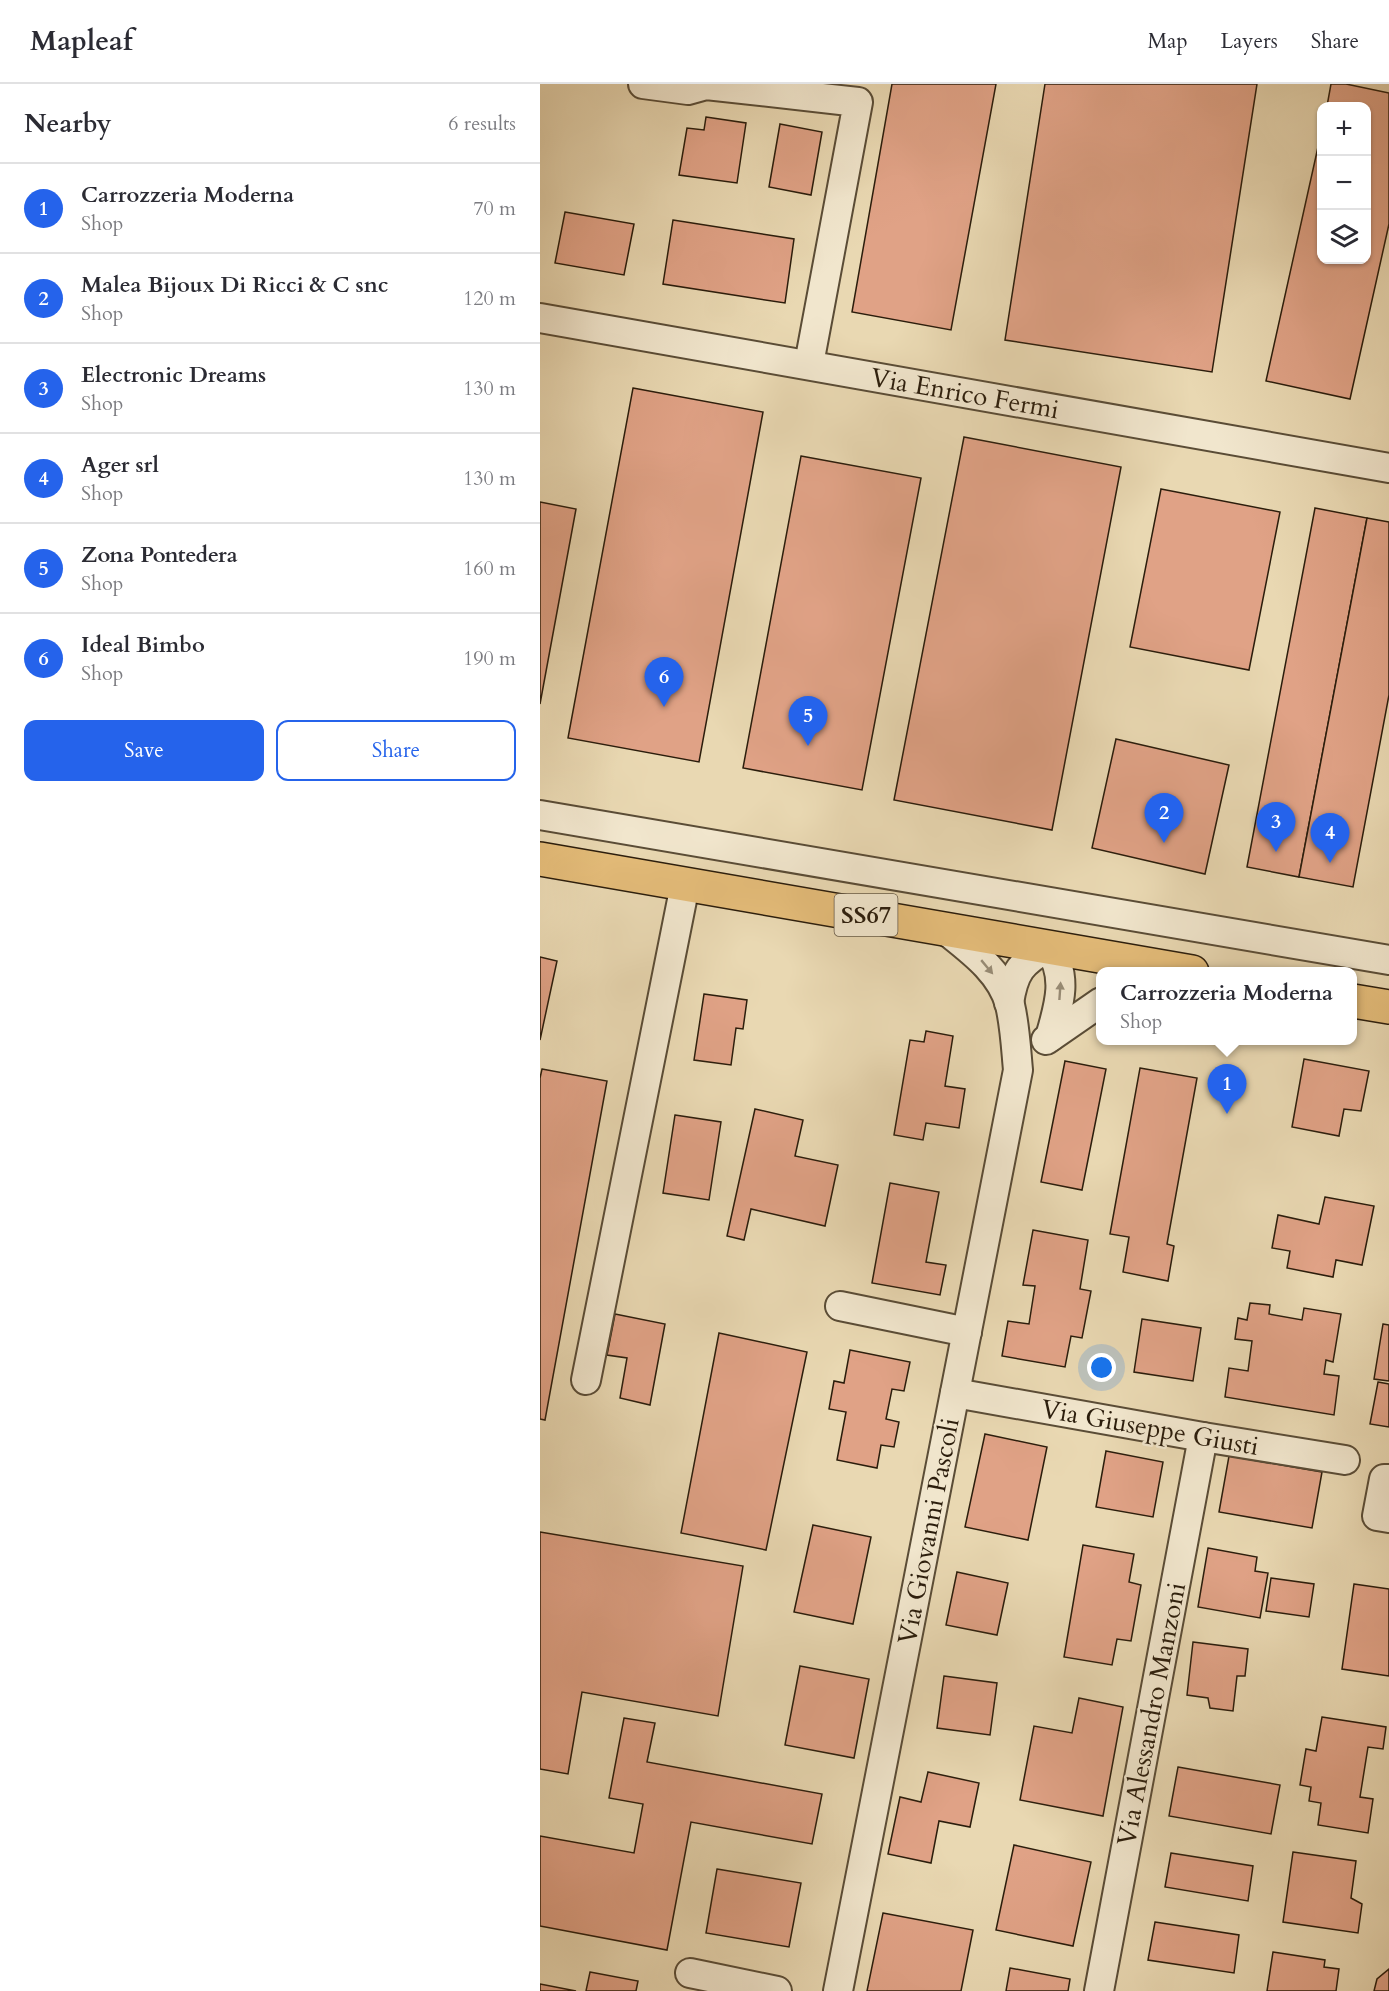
<!DOCTYPE html>
<meta charset="utf-8">
<style>
:root{--surface:#fff;--page:#f7f7f7;--text:#2b2b33;--muted:#7c7c81;--line:#e1e1e2;--accent:#2563eb}
body{margin:0;font-family:Cardo,serif;background:var(--page);color:var(--text)}
.controls{position:absolute;right:18px;top:18px;display:grid;overflow:hidden;border-radius:12px;box-shadow:0 2px 4px #0004}
.controls button{width:54px;height:54px;display:grid;place-items:center;padding:0;border:0;border-bottom:2px solid var(--line);background:var(--surface);color:var(--text);font:30px sans-serif}
.you{position:absolute;left:562px;top:1284px;width:21px;height:21px;margin:-15px;border:4px solid #fff;border-radius:50%;background:#1a73e8;box-shadow:0 0 0 9px #1a73e833}
.badge{display:grid;place-items:center;width:39px;height:39px;border-radius:50%;background:var(--accent);color:#fff;font-size:20px;font-weight:700}
.pin{position:absolute;translate:-50% -50px;filter:drop-shadow(0 2px 3px #0008)}
.pin::after{content:'';position:absolute;top:32px;width:21px;height:18px;background:inherit;clip-path:polygon(0 0,100% 0,50% 100%)}
.popup{position:absolute;left:556px;top:883px;width:261px;height:78px;box-sizing:border-box;display:grid;place-content:center;border-radius:12px;background:var(--surface);filter:drop-shadow(0 2px 4px #0005);font-size:20px;white-space:nowrap;color:var(--muted)}
.popup b{font-size:22px;color:var(--text)}
.popup::after{content:'';position:absolute;left:50%;top:100%;margin-left:-12px;border:12px solid transparent;border-top-color:var(--surface)}
.list{margin:0;padding:0;list-style:none}
h2{display:flex;justify-content:space-between;align-items:center;height:78px;margin:0;padding:0 24px;font-size:26px}
h2 small{font-size:20px;font-weight:400;color:var(--muted)}
.list li{display:grid;grid-template-columns:39px 1fr auto;gap:18px;align-items:center;box-sizing:border-box;height:90px;padding:0 24px;border-top:2px solid var(--line)}
.list b{display:block;font-size:22px;white-space:nowrap}
.list p{margin:0;font-size:20px;white-space:nowrap;color:var(--muted)}
.list em{font-size:20px;font-style:normal;color:var(--muted)}
.actions{display:flex;gap:12px;padding:18px 24px}
.actions a{flex:1;padding:14px 0;border:2px solid var(--accent);border-radius:12px;text-align:center;font-size:21px;color:var(--accent)}
.actions .main{background:var(--accent);color:#fff}
.icon{flex:none;width:33px;height:33px;fill:none;stroke:currentColor;stroke-width:2;stroke-linecap:round;stroke-linejoin:round}
.map{position:relative;flex:none;width:849px;height:1907px;overflow:hidden}
header{display:flex;align-items:center;gap:36px;box-sizing:border-box;height:84px;padding:0 30px;background:var(--surface);border-bottom:2px solid var(--line)}
header strong{font-size:28px}
nav{display:flex;gap:33px;margin-inline-start:auto;font-size:21px}
main{display:flex}
aside{flex:1;background:var(--surface)}
.map>svg:first-child{display:block}
.building{fill:#e0a286;stroke:#2b1d0c;stroke-width:1.5}
.lines{fill:none;stroke-linecap:round;stroke-linejoin:round}
.minor-casing{stroke:#5a4c36;stroke-width:32}
.major-casing{stroke:#2b1d0c;stroke-width:36}
.minor{stroke:#f1e6cd;stroke-width:28}
.major{stroke:#e4bc79;stroke-width:33}
.oneway{fill:#988c76}
.labels{text-anchor:middle;stroke-width:5;stroke-linejoin:round;paint-order:stroke}
.shield{fill:#f1e6cd;stroke:#665946;stroke-width:1.5}
.shield-label{font-size:24px;font-weight:bold;fill:#2b1d0c}
.street-label{font-size:26px;fill:#2b1d0c;stroke:#f1e6cd}
</style>
<header>
<strong>Mapleaf</strong>
<nav><a>Map</a><a>Layers</a><a>Share</a></nav>
</header>
<main>
<aside>
<h2>Nearby<small>6 results</small></h2>
<ul class="list">
<li><span class="badge">1</span><div><b>Carrozzeria Moderna</b><p>Shop</p></div><em>70 m</em></li>
<li><span class="badge">2</span><div><b>Malea Bijoux Di Ricci &amp; C snc</b><p>Shop</p></div><em>120 m</em></li>
<li><span class="badge">3</span><div><b>Electronic Dreams</b><p>Shop</p></div><em>130 m</em></li>
<li><span class="badge">4</span><div><b>Ager srl</b><p>Shop</p></div><em>130 m</em></li>
<li><span class="badge">5</span><div><b>Zona Pontedera</b><p>Shop</p></div><em>160 m</em></li>
<li><span class="badge">6</span><div><b>Ideal Bimbo</b><p>Shop</p></div><em>190 m</em></li>
</ul>
<div class="actions"><a class="main">Save</a><a>Share</a></div>
</aside>
<div class="map">
<svg width="849" height="1907" viewBox="0 0 849 1907">
<rect width="100%" height="100%" fill="#e9d8b2"/>
<filter id="stains"><feTurbulence type="fractalNoise" baseFrequency=".00333" numOctaves="4"/><feColorMatrix values="0 0 0 0 .2 0 0 0 0 .09 0 0 0 0 .02 0 0 0 .5 -.17"/></filter>
<radialGradient id="worn" r=".72"><stop offset=".6" stop-color="#630" stop-opacity="0"/><stop offset="1" stop-color="#630" stop-opacity=".3"/></radialGradient>
<g class="building">
<polygon points="352,0 456,0 411,246 312,228"/>
<polygon points="505,0 717,0 672,288 465,256"/>
<polygon points="791,0 806,0 849,9 849,140 810,315 726,297 782,45 782,176 826,176 826,22 787,22"/>
<polygon points="166,33 206,39 197,99 139,91 147,44 164,46"/>
<polygon points="240,40 282,48 271,111 229,103"/>
<polygon points="25,128 94,140 84,191 15,179"/>
<polygon points="133,136 254,155 245,219 123,200"/>
<polygon points="93,304 223,328 159,678 28,654"/>
<polygon points="424,353 581,383 512,746 354,716"/>
<polygon points="261,372 381,394 322,706 203,684"/>
<polygon points="621,405 740,428 709,586 590,563"/>
<polygon points="0,418 36,425 0,620"/>
<polygon points="775,424 827,434 759,793 707,783"/>
<polygon points="827,434 849,438 849,611 813,803 759,793"/>
<polygon points="576,655 689,681 665,790 552,764"/>
<polygon points="0,873 17,877 0,956"/>
<polygon points="164,910 207,916 203,945 196,944 191,981 154,976"/>
<polygon points="386,947 413,952 405,1002 425,1005 419,1044 386,1039 383,1056 354,1051 370,956 384,958"/>
<polygon points="764,975 829,987 821,1027 804,1025 799,1052 752,1043"/>
<polygon points="525,977 566,985 542,1106 501,1098"/>
<polygon points="600,984 657,994 627,1160 634,1162 628,1197 583,1188 589,1153 570,1150"/>
<polygon points="2,985 67,997 5,1336 0,1335 0,994"/>
<polygon points="215,1025 263,1036 255,1072 298,1081 285,1142 211,1125 204,1156 187,1152"/>
<polygon points="135,1031 181,1038 169,1116 123,1109"/>
<polygon points="350,1099 399,1108 386,1178 406,1181 400,1211 332,1199"/>
<polygon points="785,1113 834,1122 822,1181 796,1176 793,1193 747,1184 750,1167 732,1164 738,1131 779,1140"/>
<polygon points="493,1146 548,1156 540,1205 551,1207 542,1254 531,1252 525,1283 462,1272 468,1237 489,1240 495,1202 483,1201"/>
<polygon points="710,1219 730,1221 729,1230 762,1236 764,1224 801,1230 793,1278 786,1276 784,1290 799,1292 794,1331 685,1313 689,1284 708,1287 712,1257 695,1255 698,1234 707,1236"/>
<polygon points="75,1230 125,1240 110,1321 80,1314 87,1274 67,1271"/>
<polygon points="602,1235 661,1244 653,1297 594,1288"/>
<polygon points="843,1240 849,1241 849,1297 834,1295"/>
<polygon points="179,1249 267,1268 226,1466 141,1449"/>
<polygon points="310,1266 370,1278 364,1307 352,1305 346,1335 359,1338 354,1363 341,1361 337,1384 297,1376 306,1328 289,1325 294,1297 304,1299"/>
<polygon points="838,1298 849,1300 849,1343 830,1340"/>
<polygon points="445,1350 507,1363 488,1456 425,1443"/>
<polygon points="566,1367 623,1378 613,1433 556,1423"/>
<polygon points="689,1372 782,1388 772,1444 679,1428"/>
<polygon points="273,1441 331,1453 313,1540 254,1528"/>
<polygon points="0,1448 203,1482 178,1632 42,1608 28,1690 0,1685"/>
<polygon points="543,1461 594,1470 589,1498 601,1501 591,1557 577,1555 572,1581 524,1573"/>
<polygon points="668,1464 717,1473 715,1487 728,1489 720,1534 658,1523"/>
<polygon points="417,1488 468,1499 457,1551 406,1541"/>
<polygon points="731,1494 774,1500 769,1533 726,1527"/>
<polygon points="814,1500 849,1505 849,1592 802,1585"/>
<polygon points="653,1558 708,1565 705,1592 697,1592 693,1627 670,1624 668,1614 647,1611"/>
<polygon points="260,1582 329,1595 314,1674 245,1661"/>
<polygon points="404,1592 457,1599 450,1651 397,1644"/>
<polygon points="539,1614 583,1623 563,1732 480,1716 494,1642 532,1649"/>
<polygon points="782,1633 846,1643 843,1665 828,1663 820,1713 833,1715 828,1749 778,1741 781,1719 769,1717 771,1703 760,1701 766,1665 776,1667"/>
<polygon points="84,1634 115,1639 107,1678 282,1710 272,1760 151,1738 127,1866 0,1842 0,1752 94,1769 103,1720 69,1714"/>
<polygon points="638,1683 740,1701 731,1750 629,1732"/>
<polygon points="388,1688 439,1699 430,1743 399,1737 391,1779 348,1770 360,1713 381,1718"/>
<polygon points="474,1761 551,1778 533,1862 456,1846"/>
<polygon points="753,1768 816,1777 811,1814 822,1820 818,1849 743,1838"/>
<polygon points="631,1769 713,1782 708,1817 625,1803"/>
<polygon points="177,1785 261,1799 249,1863 166,1849"/>
<polygon points="343,1829 433,1846 421,1907 327,1907"/>
<polygon points="615,1838 699,1851 694,1889 608,1876"/>
<polygon points="733,1868 785,1876 784,1883 799,1885 796,1907 727,1907"/>
<polygon points="470,1884 530,1895 528,1907 466,1907"/>
<polygon points="849,1885 849,1907 834,1907 837,1895"/>
<polygon points="50,1888 98,1897 96,1907 46,1907"/>
<polygon points="0,1900 36,1907 0,1907"/>
</g>
<g class="lines">
<g class="minor-casing">
<g id="minor">
<polyline points="103,0 148,6 166,1 318,18 269,280"/>
<polyline points="0,234 849,384"/>
<polyline points="0,731 849,876"/>
<path d="M469,919C474,887 481,879 508,863C529,891 519,922 510,953"/>
<polyline points="506,956 561,918"/>
<polyline points="300,1222 427,1248"/>
<polyline points="46,1296 145,801"/>
<polyline points="415,1309 663,1353 805,1376"/>
<polyline points="849,1395 844,1395 837,1432 849,1434"/>
<polyline points="150,1889 237,1907"/>
<path d="M298,1907L478,986C476,965 475,942 470,921C461,887 429,865 403,844"/>
<polyline points="559,1907 663,1353"/>
</g>
</g>
<g class="major-casing">
<g id="major">
<polyline points="0,775 652,888"/>
<polyline points="813,917 849,923"/>
</g>
</g>
<use href="#minor" class="minor"/>
<use href="#major" class="major"/>
</g>
<defs><path id="oneway-solid" d="M-6-.8H1V-3.2L6.5 0L1 3.2V.8H-6Z" transform="scale(1.5)"/></defs>
<g class="oneway">
<use href="#oneway-solid" transform="translate(447 883) rotate(50)"/>
<use href="#oneway-solid" transform="translate(520 907) rotate(-86)"/>
</g>
<g class="labels">
<rect class="shield" x="294.5" y="810" width="63" height="42" rx="4.5"/>
<g class="shield-label">
<text x="326" y="839">SS67</text>
</g>
<g class="street-label">
<text transform="translate(425 309) rotate(10)" y="9">Via Enrico Fermi</text>
<text transform="translate(610 1343) rotate(10)" y="9">Via Giuseppe Giusti</text>
<text transform="translate(388 1447) rotate(-79)" y="9">Via Giovanni Pascoli</text>
<text transform="translate(611 1630) rotate(-79)" y="9">Via Alessandro Manzoni</text>
</g>
</g>
<rect width="100%" height="100%" filter="url(#stains)"/>
<rect width="100%" height="100%" fill="url(#worn)"/>
</svg>
<div class="controls">
<button>+</button>
<button>−</button>
<button><svg class="icon" aria-label="layers" viewBox="0 0 24 24"><path d="M12 4l9 5-9 5-9-5zM3 14l9 5 9-5"/></svg></button>
</div>
<div class="you"></div>
<div class="pin badge" style="left:687px;top:1030px">1</div>
<div class="popup"><b>Carrozzeria Moderna</b>Shop</div>
<div class="pin badge" style="left:624px;top:759px">2</div>
<div class="pin badge" style="left:736px;top:768px">3</div>
<div class="pin badge" style="left:790px;top:779px">4</div>
<div class="pin badge" style="left:268px;top:662px">5</div>
<div class="pin badge" style="left:124px;top:623px">6</div>
</div>
</main>
